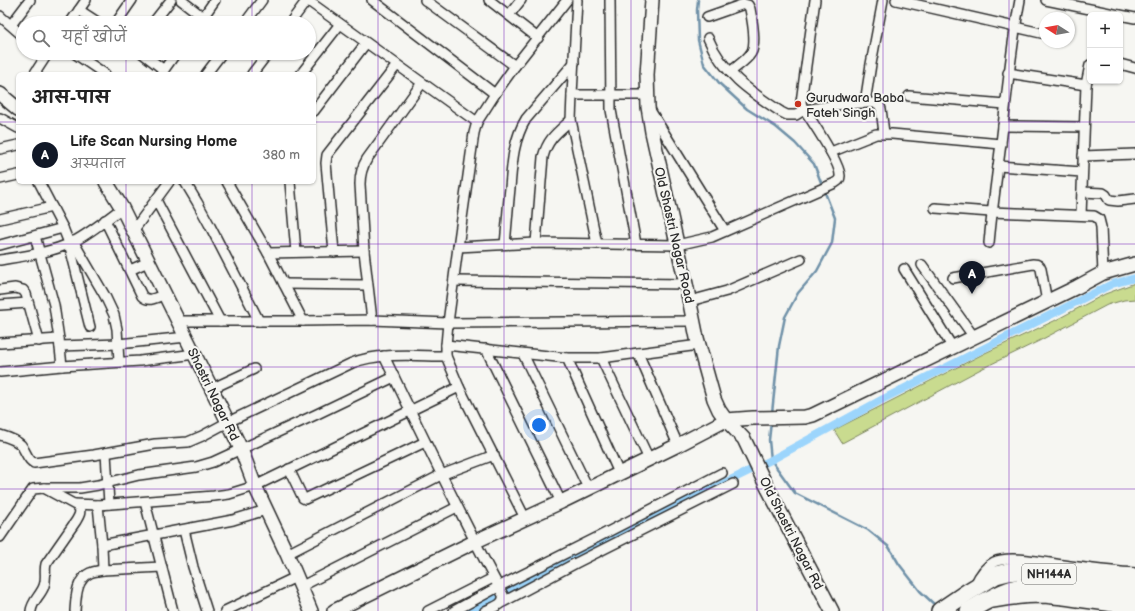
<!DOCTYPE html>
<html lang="hi">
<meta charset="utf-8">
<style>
:root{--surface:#fff;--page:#f6f6f6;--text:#222;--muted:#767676;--line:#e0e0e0;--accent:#111827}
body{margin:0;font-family:"Balsamiq Sans","Playpen Sans Deva",sans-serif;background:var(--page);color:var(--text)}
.controls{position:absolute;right:12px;top:12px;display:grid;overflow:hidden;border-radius:6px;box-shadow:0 1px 3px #0004}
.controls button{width:36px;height:36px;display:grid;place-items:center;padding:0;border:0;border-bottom:1px solid var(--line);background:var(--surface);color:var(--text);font:20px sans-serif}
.compass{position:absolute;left:1039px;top:12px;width:36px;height:36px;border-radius:50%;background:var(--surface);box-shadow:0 1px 3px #0004;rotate:281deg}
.you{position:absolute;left:539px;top:425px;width:14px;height:14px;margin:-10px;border:3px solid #fff;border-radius:50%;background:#1a73e8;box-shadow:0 0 0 6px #1a73e833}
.badge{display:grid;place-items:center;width:26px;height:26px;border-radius:50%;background:var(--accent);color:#fff;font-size:13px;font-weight:700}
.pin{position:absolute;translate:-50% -33px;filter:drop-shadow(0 1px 2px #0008)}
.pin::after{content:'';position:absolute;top:21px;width:14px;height:12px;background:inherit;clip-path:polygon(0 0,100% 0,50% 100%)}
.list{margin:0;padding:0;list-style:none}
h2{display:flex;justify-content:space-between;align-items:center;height:52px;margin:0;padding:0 16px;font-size:17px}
h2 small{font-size:13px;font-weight:400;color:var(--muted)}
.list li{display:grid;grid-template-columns:26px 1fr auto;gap:12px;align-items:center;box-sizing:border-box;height:60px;padding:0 16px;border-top:1px solid var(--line)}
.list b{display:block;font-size:15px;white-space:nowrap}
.list p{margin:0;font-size:13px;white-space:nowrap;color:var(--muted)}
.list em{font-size:13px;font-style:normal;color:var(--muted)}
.icon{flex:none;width:22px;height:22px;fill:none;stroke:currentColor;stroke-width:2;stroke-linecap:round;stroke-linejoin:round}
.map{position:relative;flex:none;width:1135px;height:611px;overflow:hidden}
.search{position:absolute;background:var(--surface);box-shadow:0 1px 3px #0004;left:16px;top:16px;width:300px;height:44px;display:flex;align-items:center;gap:10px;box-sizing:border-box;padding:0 14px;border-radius:22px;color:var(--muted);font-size:15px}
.panel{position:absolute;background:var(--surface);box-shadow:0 1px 3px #0004;left:16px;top:72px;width:300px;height:112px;border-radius:6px}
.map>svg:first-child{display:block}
.green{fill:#c9db8f;stroke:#7a835d}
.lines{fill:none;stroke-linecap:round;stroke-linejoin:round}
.stream{stroke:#6f91a8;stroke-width:2.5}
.canal{stroke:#9cd5fc;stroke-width:8}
.street-casing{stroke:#2b2b2b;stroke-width:12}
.secondary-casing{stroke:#2b2b2b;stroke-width:16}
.highway-casing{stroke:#2b2b2b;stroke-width:20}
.street{stroke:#f6f6f2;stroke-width:9}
.secondary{stroke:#f6f6f2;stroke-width:13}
.highway{stroke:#f6f6f2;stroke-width:17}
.grid{fill:none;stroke:#7b2cbf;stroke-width:1;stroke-opacity:0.55}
.poi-dot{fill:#c8321e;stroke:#f6f6f2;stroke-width:1.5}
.labels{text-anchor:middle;stroke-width:4;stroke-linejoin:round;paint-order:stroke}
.shield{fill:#f6f6f2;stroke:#686867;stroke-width:1}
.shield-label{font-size:12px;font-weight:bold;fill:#2b2b2b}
.poi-label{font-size:13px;fill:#2b2b2b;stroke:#f6f6f2;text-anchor:start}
.street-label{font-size:13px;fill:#2b2b2b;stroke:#f6f6f2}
</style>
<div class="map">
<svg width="1135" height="611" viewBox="0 0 1135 611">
<rect width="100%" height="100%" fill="#f6f6f2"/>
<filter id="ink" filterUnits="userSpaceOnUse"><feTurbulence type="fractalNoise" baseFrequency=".025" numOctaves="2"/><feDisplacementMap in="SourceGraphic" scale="8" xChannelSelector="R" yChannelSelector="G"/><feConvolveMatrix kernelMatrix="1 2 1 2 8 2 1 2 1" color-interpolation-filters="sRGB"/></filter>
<g filter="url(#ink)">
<polygon class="green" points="1135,283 1135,299 1124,300 1107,305 1039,341 979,370 842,443 834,430 985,353 1054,321 1105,294"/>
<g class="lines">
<g class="stream">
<polyline points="698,0 697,10 698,40 704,64 720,84 747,109 776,127 795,143 814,164 822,185"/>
<polyline points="772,413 779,346 785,317 798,293 817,271 832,243 835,218 824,190"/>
<polyline points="771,422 769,440 771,460 795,493 868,530 889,547 899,564 920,591 936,606"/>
</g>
<polyline class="canal" points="471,611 542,573 771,460 883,399 1112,284 1135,278"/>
<g class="street-casing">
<g id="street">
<polyline points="181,0 203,17"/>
<polyline points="372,0 495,94"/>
<polyline points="425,0 515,66"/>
<polyline points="489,0 538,38"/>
<polyline points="577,0 572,95 571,120 597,244"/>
<polyline points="610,0 611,110 636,244"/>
<polyline points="896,0 1041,33"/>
<polyline points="1046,0 1119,15"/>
<polyline points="79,10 99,23"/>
<polyline points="509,15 521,0"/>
<polyline points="1120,15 1135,18"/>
<polyline points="0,16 23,36"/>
<path d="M707,17L744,4L748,5L750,9C752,19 757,44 751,53C746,61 737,66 730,72"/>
<polyline points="70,23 86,0"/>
<polyline points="116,23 132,0"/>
<polyline points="153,23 171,0"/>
<polyline points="199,23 215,0"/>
<polyline points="245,23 262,0"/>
<polyline points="290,23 307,0 477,122"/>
<polyline points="11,25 30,0"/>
<path d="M708,38C723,74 751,92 781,112L787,115H796L804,110L843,104L865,103L871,64L883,0"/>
<polyline points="74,53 105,74"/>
<polyline points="142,53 164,70"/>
<polyline points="1120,64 1135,68"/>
<polyline points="1008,73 1086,85"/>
<polyline points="37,74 35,73 48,53"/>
<polyline points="161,74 176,53"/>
<polyline points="206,74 222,53"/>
<polyline points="252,74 268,53"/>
<polyline points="301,74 340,24"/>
<polyline points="572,95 647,95"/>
<polyline points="909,96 1005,104"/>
<polyline points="865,103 878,103 881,109 884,133"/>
<polyline points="650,110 725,231"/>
<polyline points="314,111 366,43"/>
<polyline points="0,118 18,128"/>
<polyline points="1003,126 1084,127"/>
<polyline points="0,149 18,145"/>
<polyline points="831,152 876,134 892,134 1001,144"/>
<polyline points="1083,156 1135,154"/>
<polyline points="998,166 1082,172"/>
<polyline points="0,179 18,175"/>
<polyline points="39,182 63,228 69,243 90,327"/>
<polyline points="185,182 197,202 209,224 259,321"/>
<polyline points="227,182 268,253 303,321"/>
<polyline points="290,182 296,252"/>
<polyline points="1082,192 1103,193 1106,195 1109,200 1118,201 1135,199"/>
<polyline points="156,200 220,321"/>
<polyline points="935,208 991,212 1094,216 1099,219 1101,227 1103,273"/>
<polyline points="1081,215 1086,85 1090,65"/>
<polyline points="0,219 52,207"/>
<path d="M105,220L142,296C149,303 157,297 165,294"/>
<polyline points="133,231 169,182"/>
<polyline points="35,236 54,305 59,339 62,366"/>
<polyline points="73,241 105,296 114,315 117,329 119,362"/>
<path d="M536,243L543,157C548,138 558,132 571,120"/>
<path d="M989,243C992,209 997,176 1001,143C1007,95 1011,47 1020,0"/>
<path d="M505,244C507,225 508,207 510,188C512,164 513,140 526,119L574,63"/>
<polyline points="0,245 63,228"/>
<path d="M458,247L536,243L677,245L712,237L835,183C838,181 840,180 840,176C841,164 810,118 802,106L801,102L815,0"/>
<polyline points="334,252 326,163 327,155 397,65"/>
<polyline points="268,253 364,251"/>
<path d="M0,260C24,256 50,253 73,242C90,233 106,220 122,208"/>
<polyline points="922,265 974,337"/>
<polyline points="904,269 953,348"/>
<polyline points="130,270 148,262"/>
<path d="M953,278L1033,264C1038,264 1040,265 1041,269L1047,302"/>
<polyline points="454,281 686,284"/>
<polyline points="284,284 367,285"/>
<polyline points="0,290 15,288 23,290 26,294 39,341"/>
<polyline points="690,301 727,291 801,259"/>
<polyline points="0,305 28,303"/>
<path d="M372,320L364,251L360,184C360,174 362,167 367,159L422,83"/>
<polyline points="179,321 303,321 372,320 448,323 693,321"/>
<polyline points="0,343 59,339"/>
<polyline points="446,345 567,358 601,358 699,345"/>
<polyline points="60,346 118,344 187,337"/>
<polyline points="486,349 561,502"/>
<polyline points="638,353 678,445"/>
<polyline points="523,354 588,488"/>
<path d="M384,356C423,437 461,517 503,595C505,605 493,607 485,611"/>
<polyline points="567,358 619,473"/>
<polyline points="601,358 649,459"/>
<polyline points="0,372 62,366 140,361 195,354"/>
<polyline points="211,389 254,369"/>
<path d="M0,435C7,437 16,440 21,445C26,451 27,460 34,463L94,455L155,444L188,442L202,436L228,422L352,363C381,352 416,356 446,356"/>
<polyline points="106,453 109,504"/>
<polyline points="289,469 301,494 303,498 305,499 425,442"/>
<polyline points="44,488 80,488 98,485 139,475 196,467 213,462 315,415 394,377"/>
<polyline points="145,502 173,611"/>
<polyline points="75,504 98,505 214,496 229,494 255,486 459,387"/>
<polyline points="98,505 102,545 103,570 162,567"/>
<polyline points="525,518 459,387 446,356 446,345 448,323 458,247 474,133 477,122 495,94 515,66 567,0"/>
<polyline points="184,530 193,567 207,611"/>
<path d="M0,537L33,489L44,488L79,507C81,513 79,516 76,521L46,564C44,571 47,578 44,586C41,595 32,601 31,611"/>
<polyline points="102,545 233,520 266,510"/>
<polyline points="287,554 441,475 494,455"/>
<path d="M975,585C979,576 984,567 994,562C1010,554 1051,564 1070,566C1092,569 1113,572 1135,573"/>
<polyline points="300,587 457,507"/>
<polyline points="503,602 576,563 733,484"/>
<path d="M993,603C1010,600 1026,598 1042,598C1073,600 1104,607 1135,609"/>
<path d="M75,611C76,598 76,579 90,573C94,571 98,571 103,570"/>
<polyline points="225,611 296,577"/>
<polyline points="428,611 493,578"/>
<polyline points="454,611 498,587 598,537 722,473"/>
</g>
</g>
<g class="secondary-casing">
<g id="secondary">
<polyline points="652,0 647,75 648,107 652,132 686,284 697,338 714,399 719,410 726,420 744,439 764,481 832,611"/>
<polyline points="0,94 18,109"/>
<polyline points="106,182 122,208 228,422 241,449 255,486 287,554 311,611"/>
<polyline points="334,611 474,542 561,502 678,445 726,420 753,418 805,417 813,415 1077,287 1103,273 1135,264"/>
</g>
</g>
<g class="highway-casing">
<g id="highway">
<polyline points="940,611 968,592 996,575 1008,572 1022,570 1104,580 1135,582"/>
<path d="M969,611C983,602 1007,589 1022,587C1036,585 1051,589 1065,591C1088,594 1111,597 1135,597"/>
</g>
</g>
<use href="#street" class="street"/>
<use href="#secondary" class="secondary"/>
<use href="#highway" class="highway"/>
</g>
</g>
<path class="grid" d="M126,0V23M252,0V23M378,0V611M504,0V611M631,0V611M757,0V611M883,0V611M1009,0V611M126,53V74M252,53V74M0,122H18M314,122H1135M126,182V611M252,182V611M0,244H1135M0,367H1135M0,489H1135"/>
<circle class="poi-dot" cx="798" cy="104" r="4"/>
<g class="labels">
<rect class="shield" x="1022" y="564" width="54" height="20" rx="3"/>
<g class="shield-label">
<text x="1049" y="578">NH144A</text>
</g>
<g class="poi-label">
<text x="806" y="102">Gurudwara Baba<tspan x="806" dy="15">Fateh Singh</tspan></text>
</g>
<g class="street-label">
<text transform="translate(675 235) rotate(77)" y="5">Old Shastri Nagar Road</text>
<text transform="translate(214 394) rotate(64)" y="5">Shastri Nagar Rd</text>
<text transform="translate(792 533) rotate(63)" y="5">Old Shastri Nagar Rd</text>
</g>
</g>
</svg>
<div class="controls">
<button>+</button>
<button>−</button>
</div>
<svg class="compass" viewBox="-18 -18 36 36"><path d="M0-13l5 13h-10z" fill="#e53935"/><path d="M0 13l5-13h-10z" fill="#767676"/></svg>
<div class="you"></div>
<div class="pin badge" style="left:972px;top:294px">A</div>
<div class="search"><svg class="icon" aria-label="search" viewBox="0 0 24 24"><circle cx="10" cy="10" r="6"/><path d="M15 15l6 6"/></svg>यहाँ खोजें</div>
<section class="panel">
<h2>आस-पास<small></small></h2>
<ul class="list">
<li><span class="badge">A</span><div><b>Life Scan Nursing Home</b><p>अस्पताल</p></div><em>380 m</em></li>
</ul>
</section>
</div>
